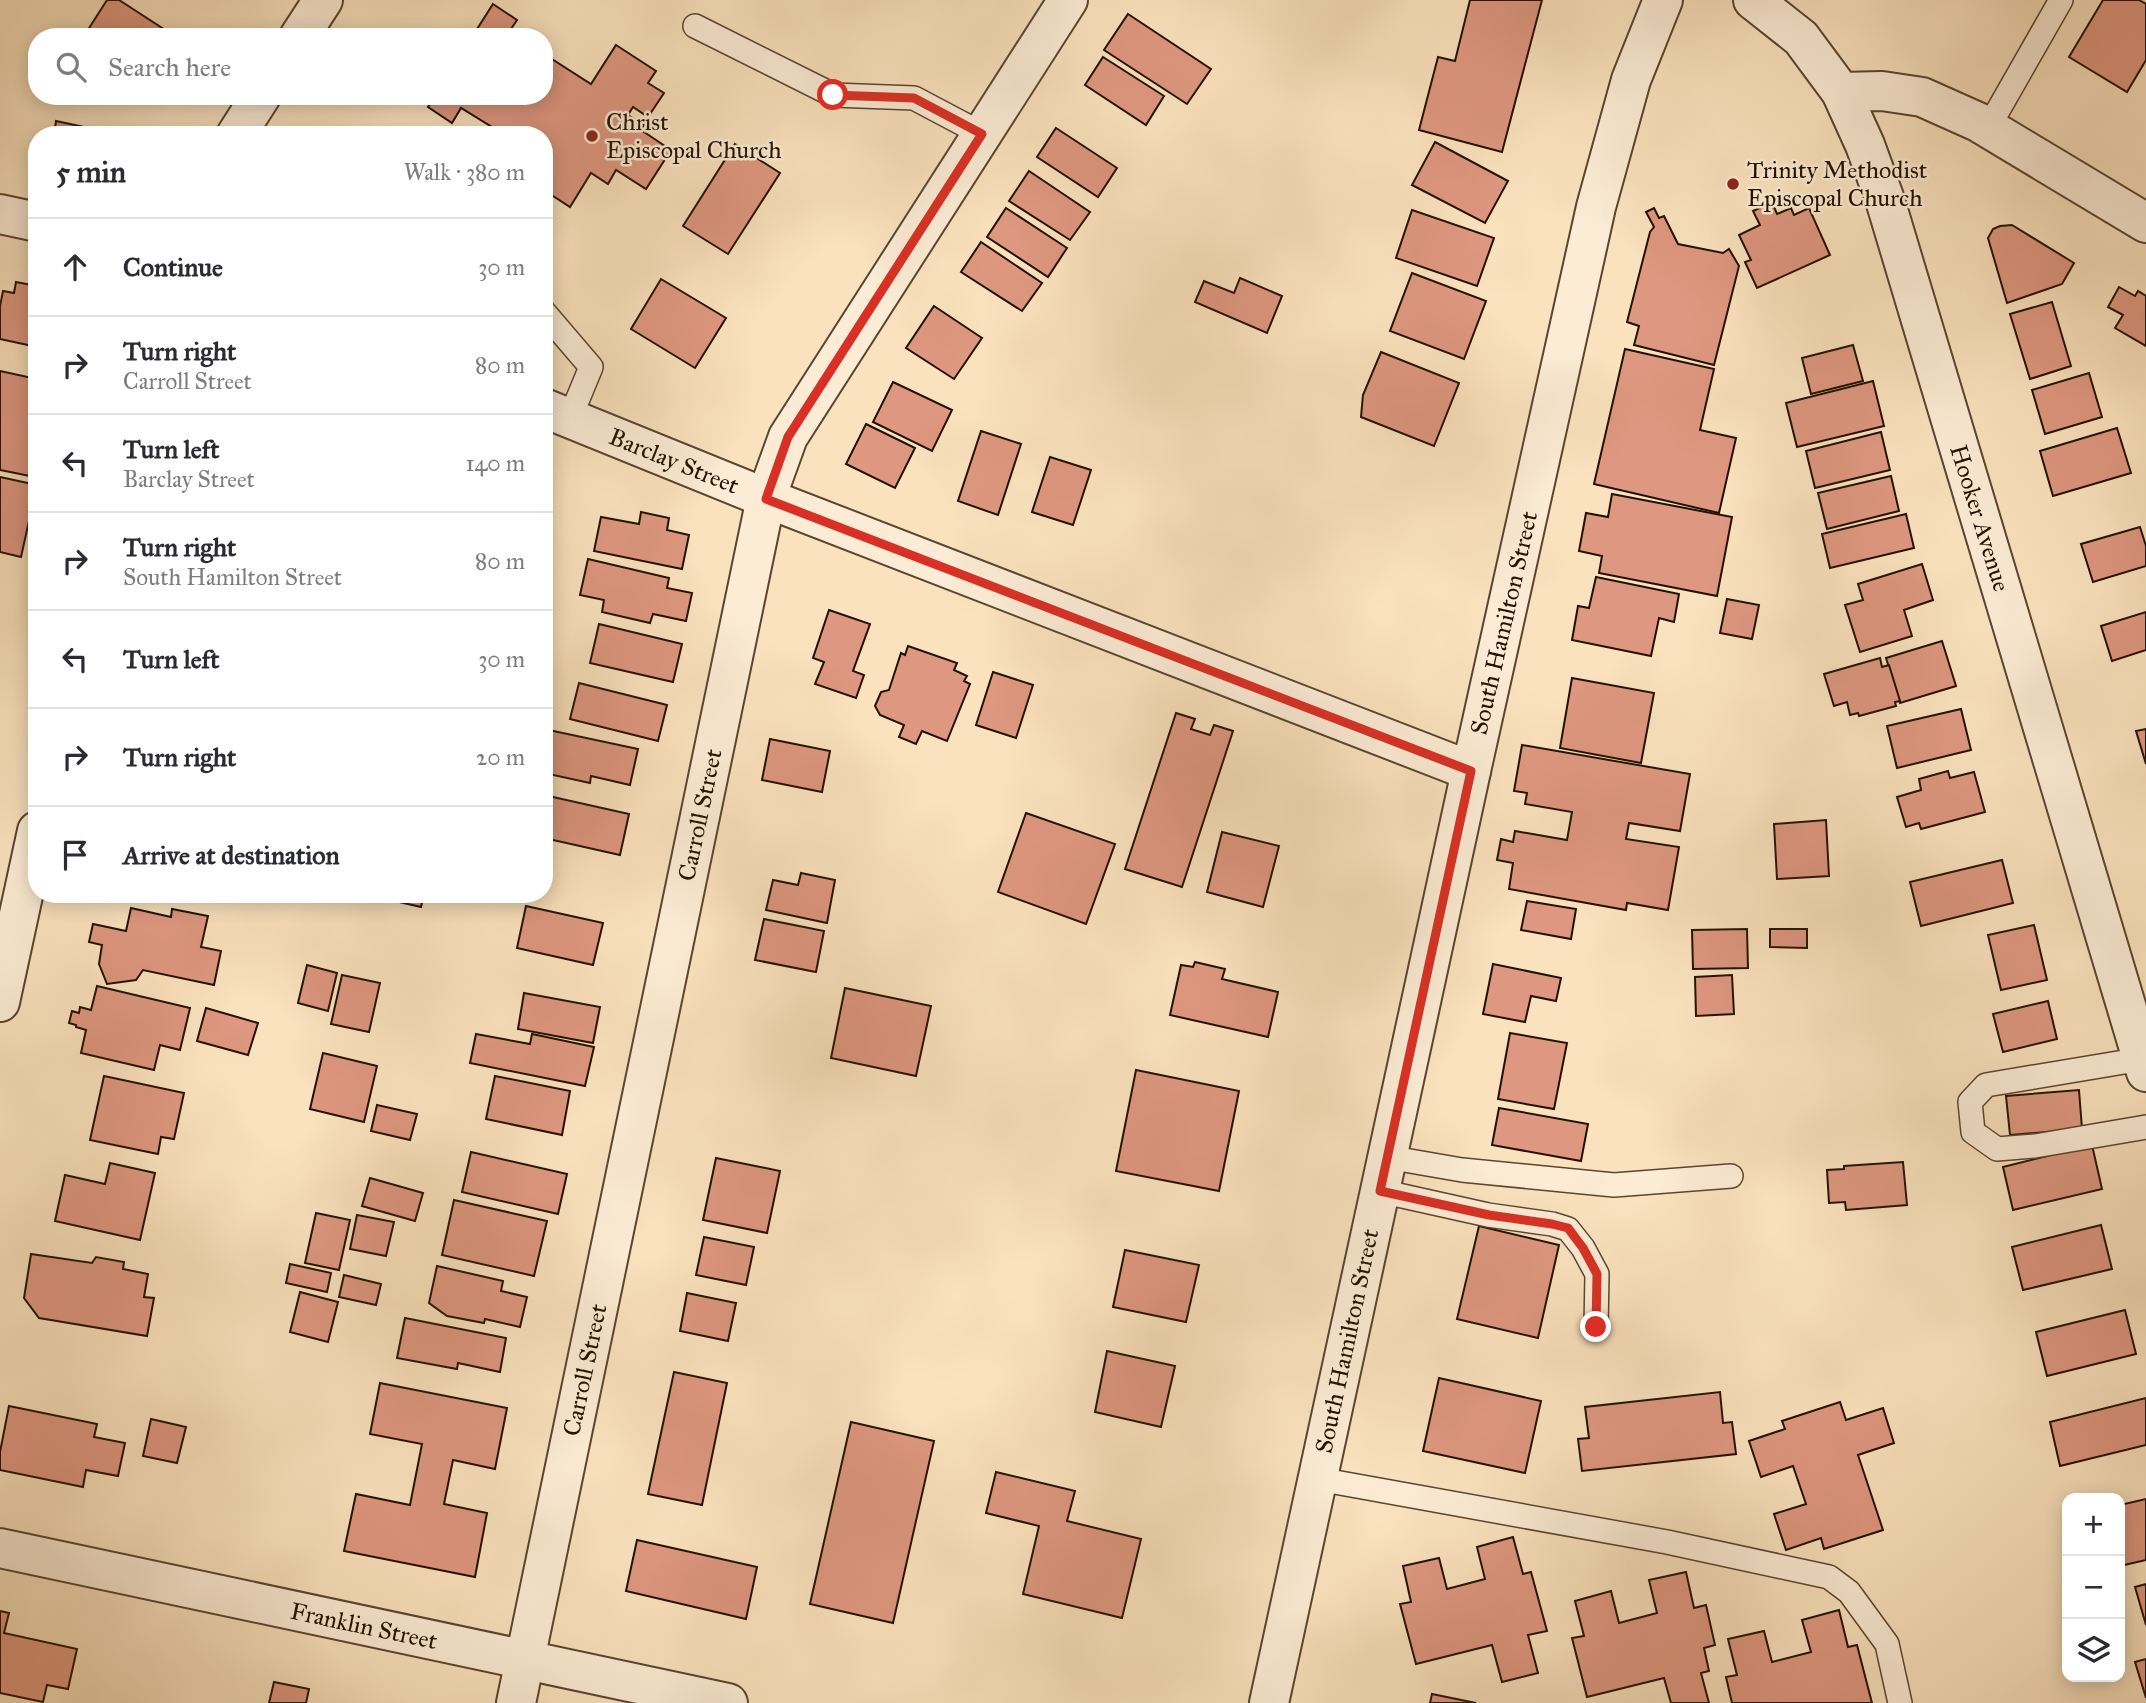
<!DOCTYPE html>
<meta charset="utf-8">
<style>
:root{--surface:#fff;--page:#f7f7f7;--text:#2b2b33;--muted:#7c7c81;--line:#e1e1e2}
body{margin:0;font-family:"IM FELL Great Primer",serif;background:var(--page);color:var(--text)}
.controls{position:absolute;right:21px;bottom:21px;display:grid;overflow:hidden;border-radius:14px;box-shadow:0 4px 18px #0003}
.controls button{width:63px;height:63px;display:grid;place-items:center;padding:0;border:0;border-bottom:2px solid var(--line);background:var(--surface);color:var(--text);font:35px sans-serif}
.stop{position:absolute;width:21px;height:21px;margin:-16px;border:5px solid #d93025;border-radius:50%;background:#fff}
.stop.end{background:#d93025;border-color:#fff;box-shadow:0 2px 7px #0008}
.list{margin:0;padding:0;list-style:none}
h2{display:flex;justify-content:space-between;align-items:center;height:91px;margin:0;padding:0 28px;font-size:30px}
h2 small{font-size:23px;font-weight:400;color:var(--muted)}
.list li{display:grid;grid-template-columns:46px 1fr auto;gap:21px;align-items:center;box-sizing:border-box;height:98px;padding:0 28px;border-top:2px solid var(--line)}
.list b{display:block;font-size:26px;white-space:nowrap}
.list p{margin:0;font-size:23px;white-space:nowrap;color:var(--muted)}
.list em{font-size:23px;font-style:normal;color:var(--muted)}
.icon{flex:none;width:38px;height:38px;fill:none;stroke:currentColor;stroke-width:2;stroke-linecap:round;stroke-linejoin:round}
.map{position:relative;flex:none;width:2146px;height:1703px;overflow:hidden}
.search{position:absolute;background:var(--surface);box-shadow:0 4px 18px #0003;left:28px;top:28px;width:525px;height:77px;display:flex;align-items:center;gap:18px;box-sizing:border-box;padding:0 24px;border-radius:28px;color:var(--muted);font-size:26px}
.panel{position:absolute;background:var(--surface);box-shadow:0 4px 18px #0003;left:28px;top:126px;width:525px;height:777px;border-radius:28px}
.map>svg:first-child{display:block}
.building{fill:#de9780;stroke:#231101;stroke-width:2}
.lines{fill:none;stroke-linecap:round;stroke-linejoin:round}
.service-casing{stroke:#594530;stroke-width:26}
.minor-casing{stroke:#594530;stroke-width:42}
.tertiary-casing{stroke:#594530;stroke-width:42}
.service{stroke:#fcecd5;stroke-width:23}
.minor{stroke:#fcecd5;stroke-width:38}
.tertiary{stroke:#fcecd5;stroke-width:38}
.route{stroke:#d93025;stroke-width:9}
.poi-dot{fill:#8f2418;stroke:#fcecd5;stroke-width:2.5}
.labels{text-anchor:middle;stroke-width:5;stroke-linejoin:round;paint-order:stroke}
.poi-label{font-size:24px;fill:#231101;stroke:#fcecd5;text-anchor:start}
.street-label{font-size:24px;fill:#231101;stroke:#fcecd5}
</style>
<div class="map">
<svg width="2146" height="1703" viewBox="0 0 2146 1703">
<rect width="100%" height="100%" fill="#fae2be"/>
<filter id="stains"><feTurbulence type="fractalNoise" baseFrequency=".00286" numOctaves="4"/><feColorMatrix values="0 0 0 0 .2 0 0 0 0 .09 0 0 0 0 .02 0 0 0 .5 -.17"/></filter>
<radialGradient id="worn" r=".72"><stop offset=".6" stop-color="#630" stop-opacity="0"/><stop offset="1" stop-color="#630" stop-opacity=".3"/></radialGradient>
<g class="building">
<polygon points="107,0 119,0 176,37 93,37 86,33"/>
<polygon points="1470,0 1542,0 1502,152 1419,130 1438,57 1455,61"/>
<polygon points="2103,0 2139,0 2146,4 2146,60 2127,92 2069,57"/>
<polygon points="493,4 517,20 509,32 516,37 472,37"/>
<polygon points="1128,14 1211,69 1187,104 1104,50"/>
<polygon points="616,45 656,71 648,83 664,93 648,117 633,107 628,115 644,125 641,130 671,150 646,189 616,170 608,184 591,173 570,207 544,190 544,135 505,135 461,108 452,123 428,107 435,96 544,96 544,54 591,84"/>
<polygon points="1103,57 1164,96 1146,125 1085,85"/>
<polygon points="56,121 103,131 103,135 54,135"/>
<polygon points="1056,128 1117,168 1098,197 1037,157"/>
<polygon points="1435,142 1508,181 1485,223 1412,185"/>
<polygon points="735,144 780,173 728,254 683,226"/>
<polygon points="1029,171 1090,212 1070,240 1009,201"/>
<polygon points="1772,202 1777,214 1791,208 1794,215 1809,208 1830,255 1757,288 1745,262 1751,260 1739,235 1760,225 1753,211"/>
<polygon points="1006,208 1067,248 1048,277 987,237"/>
<polygon points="1654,208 1659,218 1664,216 1678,244 1723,253 1729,249 1739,266 1714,365 1634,345 1639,326 1627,322 1650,232 1654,227 1646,212"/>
<polygon points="1412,210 1494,238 1477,286 1396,258"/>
<polygon points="2012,225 2074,263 2062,284 2007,303 1988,238 1993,229 2000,226"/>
<polygon points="981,242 1042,283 1022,311 961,272"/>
<polygon points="1412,273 1486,301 1464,359 1390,331"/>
<polygon points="1240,278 1282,296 1267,333 1195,302 1204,281 1234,293"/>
<polygon points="661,279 726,318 695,368 631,329"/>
<polygon points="16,282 37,286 37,347 0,339 0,306 3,291 14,293"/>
<polygon points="2119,287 2135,296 2138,291 2146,296 2146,346 2115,328 2123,315 2108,307"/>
<polygon points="2052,302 2071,366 2030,379 2010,314"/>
<polygon points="934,306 982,338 954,379 906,348"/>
<polygon points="1853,345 1863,381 1811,394 1802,358"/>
<polygon points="1625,349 1714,369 1700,430 1736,438 1719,513 1594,484"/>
<polygon points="1381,352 1459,383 1434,446 1361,417 1363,395"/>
<polygon points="0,371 37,379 35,477 0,470"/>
<polygon points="2089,373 2102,417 2045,434 2032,390"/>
<polygon points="1873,381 1884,426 1797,447 1786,403"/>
<polygon points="893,382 952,410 932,451 873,422"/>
<polygon points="866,424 915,448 895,488 846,464"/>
<polygon points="2117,428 2131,473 2053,496 2040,451"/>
<polygon points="981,431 1021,444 998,515 958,501"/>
<polygon points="1881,432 1890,470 1815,488 1806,451"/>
<polygon points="1050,457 1091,470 1073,525 1032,512"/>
<polygon points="1891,476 1899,511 1827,529 1818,493"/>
<polygon points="0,477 37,485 21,557 0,552"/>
<polygon points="1612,494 1732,517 1717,596 1599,573 1602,556 1579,551 1586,513 1608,517"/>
<polygon points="641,512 669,518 667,530 689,535 682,569 594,551 601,517 639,524"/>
<polygon points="1906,514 1914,548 1830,568 1822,534"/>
<polygon points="2140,527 2146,546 2146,566 2093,582 2081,544"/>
<polygon points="588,559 669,578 667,588 692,593 686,621 653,614 650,623 602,612 604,600 580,595"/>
<polygon points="1922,564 1933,600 1904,610 1912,636 1860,652 1845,605 1863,600 1858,584"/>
<polygon points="1596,577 1679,594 1674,622 1659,618 1651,656 1572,640 1578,606 1589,608"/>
<polygon points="1727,599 1759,605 1752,639 1720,633"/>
<polygon points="829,610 870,624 853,671 864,675 856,698 815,684 824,662 813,658"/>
<polygon points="2146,612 2146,650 2112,661 2101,626"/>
<polygon points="599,624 682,644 673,682 590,663"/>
<polygon points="1942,641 1956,686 1900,703 1886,658"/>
<polygon points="908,646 957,663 954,670 967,676 964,681 970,684 947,741 922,731 916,744 899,737 904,725 880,715 875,706 881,692 889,690 901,653 905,655"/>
<polygon points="1880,658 1882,667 1889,665 1900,701 1895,702 1896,706 1859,716 1858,713 1850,715 1847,702 1834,706 1824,674"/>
<polygon points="993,672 1033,685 1016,738 976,725"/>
<polygon points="1572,678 1654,693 1641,763 1560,748"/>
<polygon points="579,683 667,705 658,741 570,719"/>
<polygon points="1961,709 1971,750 1897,768 1887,726"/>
<polygon points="1176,713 1195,719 1191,729 1210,735 1214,725 1233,731 1182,887 1125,869"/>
<polygon points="544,729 638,749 630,785 591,776 590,783 544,773"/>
<polygon points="2146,729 2146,764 2136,731"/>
<polygon points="770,739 830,751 822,792 762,780"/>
<polygon points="1522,745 1690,774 1680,831 1629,823 1626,839 1679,847 1668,910 1627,903 1626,910 1509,889 1513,863 1497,860 1501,839 1513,842 1515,831 1567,840 1572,812 1525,804 1527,793 1514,791"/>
<polygon points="1948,771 1950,778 1974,772 1985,812 1921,829 1919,823 1906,827 1897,797 1921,790 1919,779"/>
<polygon points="544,795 629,814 620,855 544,838"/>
<polygon points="1026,813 1115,844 1086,924 998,892"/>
<polygon points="1826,820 1829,876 1777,879 1774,824"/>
<polygon points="1222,832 1279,846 1263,907 1207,892"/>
<polygon points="2002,860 2013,903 1921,926 1910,882"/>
<polygon points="801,873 835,880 827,923 766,910 773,880 798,885"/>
<polygon points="387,894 424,894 421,907 386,899"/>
<polygon points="1527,901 1576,909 1571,939 1521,930"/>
<polygon points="526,906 603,923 593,965 517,948"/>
<polygon points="131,908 171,917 172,909 208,916 201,947 221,951 214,985 143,970 136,980 107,984 99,964 102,945 89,942 93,924 126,931"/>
<polygon points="764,919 824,931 816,972 755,960"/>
<polygon points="2034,925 2047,980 2001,990 1988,935"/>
<polygon points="1747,929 1748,968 1693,969 1692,930"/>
<polygon points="1770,929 1807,929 1807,948 1770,947"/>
<polygon points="1195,962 1225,969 1222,979 1278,992 1268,1037 1170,1015 1181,965 1193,967"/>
<polygon points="1493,964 1561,978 1556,1001 1531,996 1525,1022 1483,1014"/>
<polygon points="307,965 337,973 328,1011 298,1003"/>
<polygon points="342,975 380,983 369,1032 331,1024"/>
<polygon points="1732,975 1734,1014 1696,1016 1695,977"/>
<polygon points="97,986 190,1008 180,1050 160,1045 154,1070 81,1053 86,1030 76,1027 76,1025 69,1023 72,1011 79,1013 80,1007 91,1010"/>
<polygon points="845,988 931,1006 916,1076 831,1058"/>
<polygon points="524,993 600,1007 593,1043 518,1029"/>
<polygon points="2048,1001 2057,1039 2003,1052 1993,1014"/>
<polygon points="206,1008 258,1023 248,1055 197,1041"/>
<polygon points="1510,1033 1567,1043 1554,1109 1498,1099"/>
<polygon points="476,1034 530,1044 532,1034 594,1047 585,1086 470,1063"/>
<polygon points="323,1053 377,1066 364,1122 310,1109"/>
<polygon points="1136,1070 1239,1091 1219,1191 1116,1171"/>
<polygon points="104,1076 184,1093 174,1139 161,1137 158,1154 90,1140"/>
<polygon points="495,1076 570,1091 562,1135 486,1119"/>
<polygon points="2079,1090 2082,1129 2010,1135 2006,1096"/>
<polygon points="377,1105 417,1114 410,1140 371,1131"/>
<polygon points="1499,1108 1588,1124 1581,1161 1492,1145"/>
<polygon points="2092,1145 2102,1189 2013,1210 2003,1167"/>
<polygon points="471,1152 567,1174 558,1214 462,1192"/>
<polygon points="716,1158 780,1171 767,1233 703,1220"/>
<polygon points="1903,1162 1907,1205 1846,1210 1845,1202 1829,1203 1827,1170 1844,1169 1844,1166"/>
<polygon points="110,1163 155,1173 140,1240 55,1221 65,1175 105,1184"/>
<polygon points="370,1178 423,1193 415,1221 362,1206"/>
<polygon points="454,1200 547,1221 534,1276 442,1255"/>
<polygon points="316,1213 350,1220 339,1270 305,1263"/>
<polygon points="357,1215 394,1222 386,1256 350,1249"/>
<polygon points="2101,1225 2112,1269 2023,1290 2012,1247"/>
<polygon points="1479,1226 1559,1245 1538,1338 1457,1319"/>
<polygon points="704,1237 754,1247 746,1285 696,1275"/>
<polygon points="1125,1250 1199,1265 1186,1322 1113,1307"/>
<polygon points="31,1254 92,1263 96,1257 124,1262 123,1269 148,1274 144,1297 154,1298 147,1336 39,1318 24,1298"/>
<polygon points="290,1264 331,1273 327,1292 286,1283"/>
<polygon points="437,1266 503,1281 501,1291 527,1297 520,1327 485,1319 484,1323 447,1316 429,1303"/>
<polygon points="344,1275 381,1284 376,1305 339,1297"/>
<polygon points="300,1292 338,1302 328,1342 290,1332"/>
<polygon points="687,1293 736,1303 728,1341 680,1331"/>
<polygon points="2125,1310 2136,1354 2047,1376 2036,1332"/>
<polygon points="405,1318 506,1338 500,1372 458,1363 457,1369 397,1358"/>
<polygon points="1107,1351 1175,1366 1161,1427 1095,1412"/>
<polygon points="674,1372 727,1383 702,1505 648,1494"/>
<polygon points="1439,1378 1541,1401 1525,1473 1423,1451"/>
<polygon points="380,1383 507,1408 495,1469 453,1460 444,1504 487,1513 475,1577 344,1551 356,1494 410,1505 422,1444 370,1434"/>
<polygon points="1720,1392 1723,1423 1732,1422 1736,1454 1582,1471 1578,1439 1589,1438 1585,1407"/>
<polygon points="2146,1398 2146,1445 2060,1466 2050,1422"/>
<polygon points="1840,1402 1846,1420 1883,1408 1894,1443 1858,1455 1883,1530 1824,1549 1821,1538 1786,1550 1774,1514 1806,1504 1793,1466 1761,1477 1749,1441 1785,1429 1782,1421"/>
<polygon points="9,1406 97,1424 94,1437 125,1443 118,1476 86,1470 83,1487 0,1470 0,1452"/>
<polygon points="151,1419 186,1427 177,1463 143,1456"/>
<polygon points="851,1422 934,1441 893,1623 810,1604"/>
<polygon points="996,1472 1075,1491 1067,1521 1141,1539 1122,1618 1023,1594 1039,1526 986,1513"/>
<polygon points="2146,1499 2146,1560 2120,1566 2120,1505"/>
<polygon points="1513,1537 1523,1574 1531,1572 1547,1631 1528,1635 1538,1673 1502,1682 1492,1645 1416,1664 1400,1604 1411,1602 1403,1566 1439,1558 1447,1589 1485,1579 1477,1547"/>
<polygon points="637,1540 757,1567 746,1619 626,1591"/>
<polygon points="1686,1572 1694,1608 1706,1605 1715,1645 1704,1648 1709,1671 1701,1673 1709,1703 1671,1703 1664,1678 1587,1697 1572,1638 1584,1636 1575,1601 1611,1591 1619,1623 1657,1613 1649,1580"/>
<polygon points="2146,1584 2146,1625 2135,1587"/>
<polygon points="1839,1610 1848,1647 1857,1645 1872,1703 1732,1703 1726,1677 1737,1675 1728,1639 1764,1631 1772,1662 1811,1652 1802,1620"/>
<polygon points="0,1611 9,1613 4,1633 77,1649 68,1689 47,1685 43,1702 0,1693"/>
<polygon points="2146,1659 2146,1698 2135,1662"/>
<polygon points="274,1682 309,1689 306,1703 269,1703"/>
<polygon points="1432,1694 1476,1703 1430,1703"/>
</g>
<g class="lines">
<g class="service-casing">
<g id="service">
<polyline points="695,26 833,95 914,98 982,134"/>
<polyline points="1988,128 2061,0"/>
<polyline points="544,312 591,367 570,418"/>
<polyline points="2142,1059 1986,1085 1970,1102 1973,1132 1997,1149 2035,1146 2146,1127"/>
<polyline points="1387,1157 1462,1170 1614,1185 1731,1176"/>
<polyline points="1380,1191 1488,1215 1552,1224 1568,1229 1583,1248 1597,1274 1596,1327"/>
<polyline points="1318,1479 1667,1542 1829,1577 1849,1592 1887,1644 1900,1703"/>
</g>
</g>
<g class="minor-casing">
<g id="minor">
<polyline points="299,37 323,0"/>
<polyline points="1841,92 1882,91 1922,97 1978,122 2146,223"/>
<polyline points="236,135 261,96"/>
<polyline points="0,214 37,222"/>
<polyline points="544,408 766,498 1471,771"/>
<polyline points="0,1002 37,831"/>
<polyline points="0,1548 728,1703"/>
<polyline points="516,1703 766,498 788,437 1068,0"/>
<polyline points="1269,1703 1471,771 1596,207 1631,80 1663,0"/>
</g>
</g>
<g class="tertiary-casing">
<polyline id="tertiary" points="1753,0 1801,38 1841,92 1865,145 1885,200 2146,1072"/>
</g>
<use href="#service" class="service"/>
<use href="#minor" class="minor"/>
<use href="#tertiary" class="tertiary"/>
</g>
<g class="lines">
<polyline class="route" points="833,95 914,98 982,134 788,437 766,499 1471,771 1380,1191 1489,1215 1552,1224 1568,1228 1583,1248 1597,1274 1596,1327"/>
</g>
<g class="poi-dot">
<circle cx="592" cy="136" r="7"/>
<circle cx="1733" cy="184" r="7"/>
</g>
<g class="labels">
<g class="poi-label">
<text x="606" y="130">Christ<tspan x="606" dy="28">Episcopal Church</tspan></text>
<text x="1747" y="178">Trinity Methodist<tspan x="1747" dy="28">Episcopal Church</tspan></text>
</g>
<g class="street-label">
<text transform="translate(674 461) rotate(22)" y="8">Barclay Street</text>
<text transform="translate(1980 518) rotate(73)" y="8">Hooker Avenue</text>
<text transform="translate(1504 623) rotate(-77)" y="8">South Hamilton Street</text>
<text transform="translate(700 815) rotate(-78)" y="8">Carroll Street</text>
<text transform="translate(1347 1341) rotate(-78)" y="8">South Hamilton Street</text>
<text transform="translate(585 1370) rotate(-78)" y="8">Carroll Street</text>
<text transform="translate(364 1626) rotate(12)" y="8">Franklin Street</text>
</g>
</g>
<rect width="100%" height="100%" filter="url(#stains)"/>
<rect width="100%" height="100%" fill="url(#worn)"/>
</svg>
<div class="controls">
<button>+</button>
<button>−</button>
<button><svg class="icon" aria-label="layers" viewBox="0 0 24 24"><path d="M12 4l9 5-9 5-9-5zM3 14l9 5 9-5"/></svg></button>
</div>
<div class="stop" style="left:833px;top:95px"></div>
<div class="stop end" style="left:1596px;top:1327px"></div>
<div class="search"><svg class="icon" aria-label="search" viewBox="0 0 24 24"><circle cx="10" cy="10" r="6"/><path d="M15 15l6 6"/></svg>Search here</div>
<section class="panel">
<h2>5 min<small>Walk · 380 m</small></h2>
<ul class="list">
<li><svg class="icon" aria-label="ahead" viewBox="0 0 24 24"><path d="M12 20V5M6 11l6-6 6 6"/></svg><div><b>Continue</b></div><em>30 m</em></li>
<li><svg class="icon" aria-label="right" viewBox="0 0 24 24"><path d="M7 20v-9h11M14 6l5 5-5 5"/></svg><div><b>Turn right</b><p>Carroll Street</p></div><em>80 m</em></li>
<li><svg class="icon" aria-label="left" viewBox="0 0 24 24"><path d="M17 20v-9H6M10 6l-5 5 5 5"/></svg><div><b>Turn left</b><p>Barclay Street</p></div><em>140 m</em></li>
<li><svg class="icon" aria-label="right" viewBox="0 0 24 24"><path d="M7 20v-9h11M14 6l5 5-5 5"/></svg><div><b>Turn right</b><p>South Hamilton Street</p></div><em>80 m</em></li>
<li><svg class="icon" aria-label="left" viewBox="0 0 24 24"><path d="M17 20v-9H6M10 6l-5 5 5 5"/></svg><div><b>Turn left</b></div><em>30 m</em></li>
<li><svg class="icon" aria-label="right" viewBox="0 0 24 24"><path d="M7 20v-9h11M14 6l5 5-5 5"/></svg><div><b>Turn right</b></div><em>20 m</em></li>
<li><svg class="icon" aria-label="arrive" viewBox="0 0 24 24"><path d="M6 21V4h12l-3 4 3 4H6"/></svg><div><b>Arrive at destination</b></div></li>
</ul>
</section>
</div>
